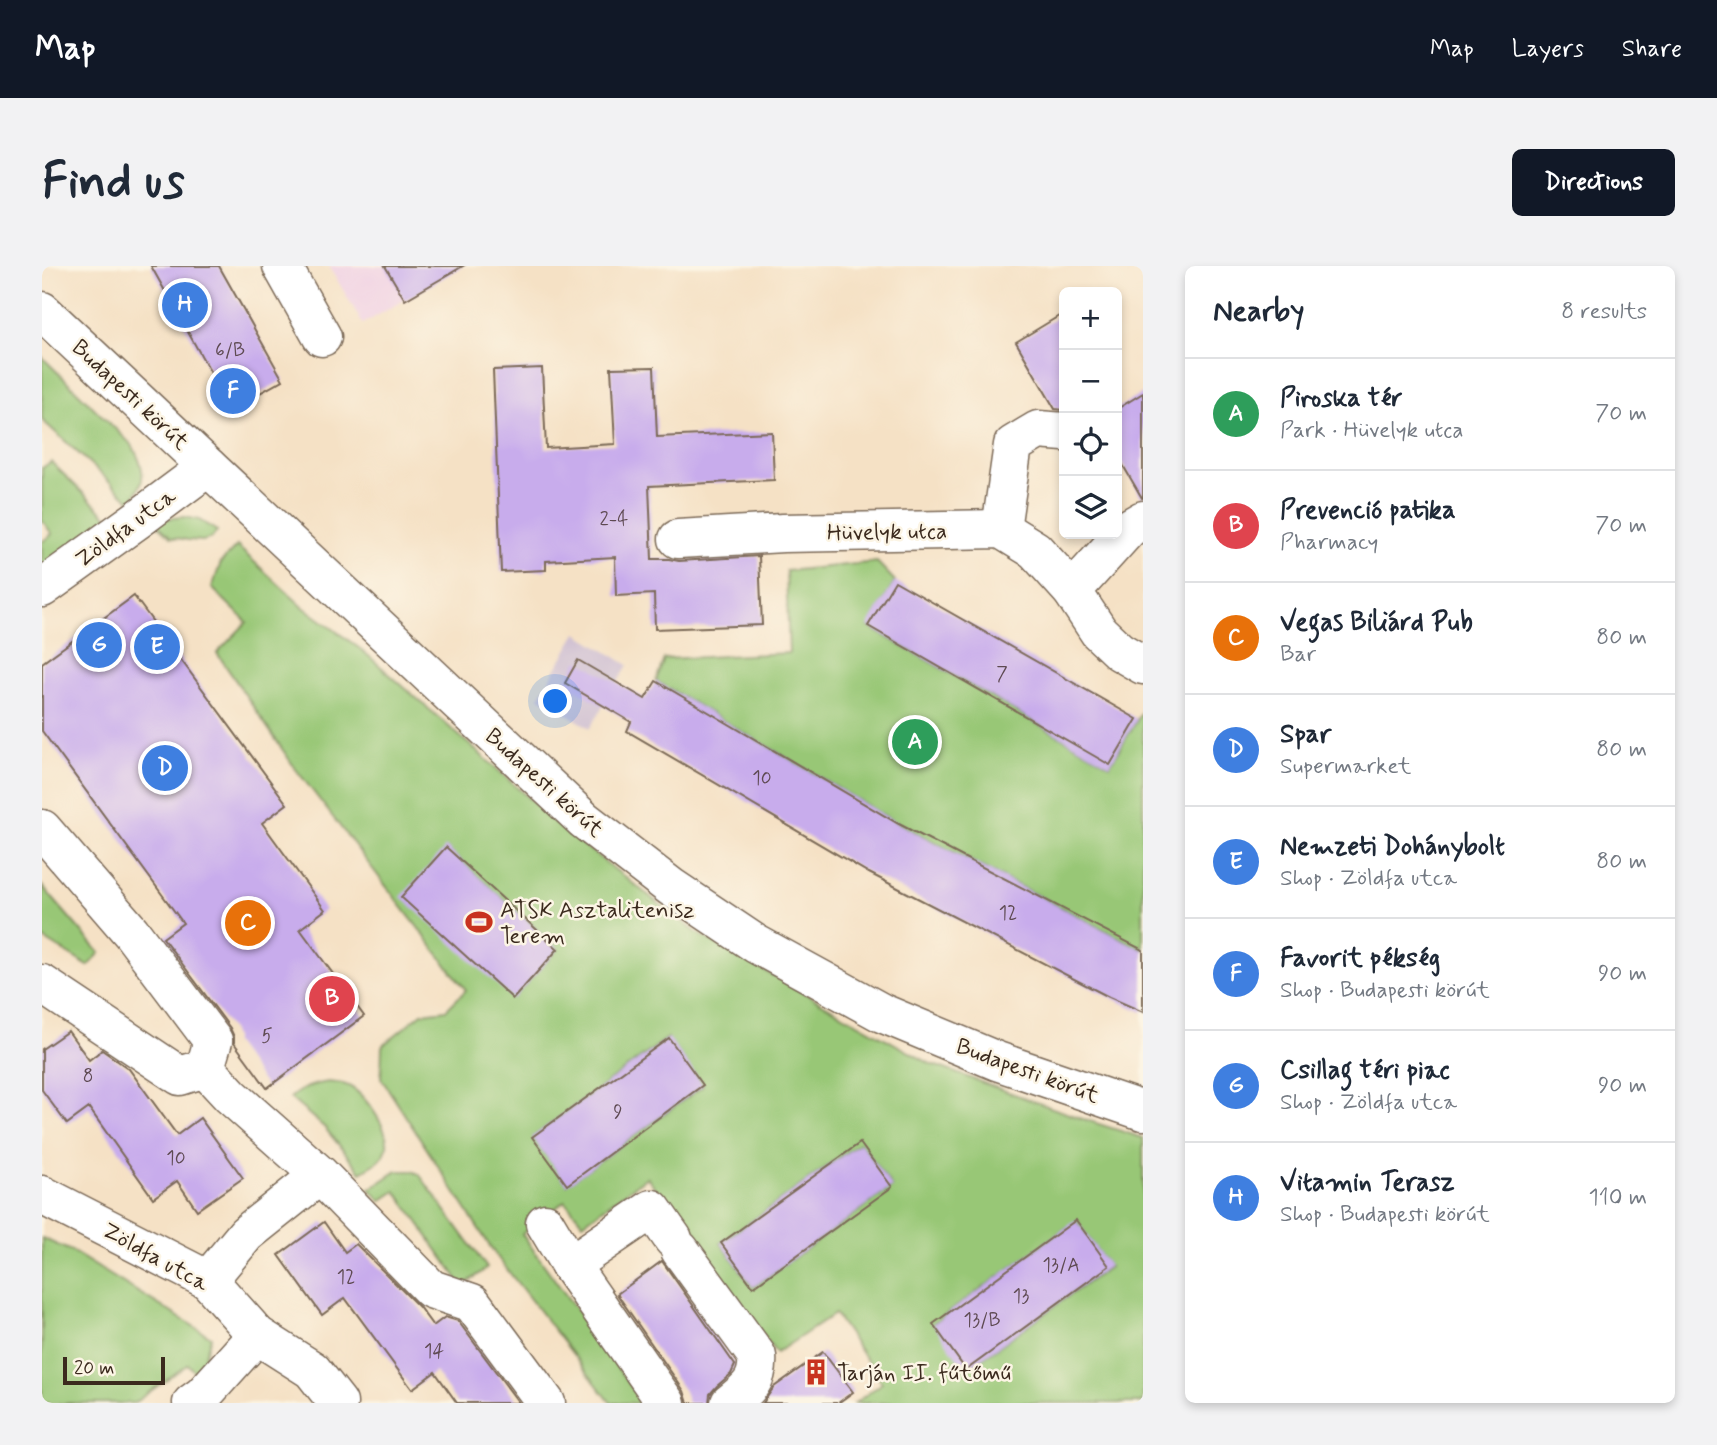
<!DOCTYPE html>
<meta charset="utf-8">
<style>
:root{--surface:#fff;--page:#f2f2f3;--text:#1f2937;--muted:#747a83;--line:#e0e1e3;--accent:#111827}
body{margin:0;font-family:Mynerve,sans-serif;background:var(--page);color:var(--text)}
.controls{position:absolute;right:21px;top:21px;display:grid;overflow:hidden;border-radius:10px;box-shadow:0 4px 10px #0003}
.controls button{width:63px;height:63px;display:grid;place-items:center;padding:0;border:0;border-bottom:2px solid var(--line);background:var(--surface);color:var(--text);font:35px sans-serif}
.scale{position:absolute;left:21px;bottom:18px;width:102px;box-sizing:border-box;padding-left:7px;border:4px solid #3b2a1e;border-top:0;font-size:19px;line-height:24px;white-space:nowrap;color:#3b2a1e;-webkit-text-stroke:5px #fcf5e5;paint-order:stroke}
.you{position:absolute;left:514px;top:436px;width:24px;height:24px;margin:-18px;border:5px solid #fff;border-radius:50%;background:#1a73e8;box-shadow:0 0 0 10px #1a73e833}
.badge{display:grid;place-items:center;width:46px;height:46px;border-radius:50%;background:var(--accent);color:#fff;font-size:23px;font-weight:700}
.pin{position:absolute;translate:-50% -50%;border:4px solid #fff;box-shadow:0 2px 7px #0006}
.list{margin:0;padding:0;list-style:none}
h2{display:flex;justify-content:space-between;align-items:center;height:91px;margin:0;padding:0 28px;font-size:30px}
h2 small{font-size:23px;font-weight:400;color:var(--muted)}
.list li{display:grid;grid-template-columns:46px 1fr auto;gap:21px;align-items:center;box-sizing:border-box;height:112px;padding:0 28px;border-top:2px solid var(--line)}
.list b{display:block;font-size:26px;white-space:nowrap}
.list p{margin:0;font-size:23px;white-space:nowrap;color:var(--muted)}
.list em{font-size:23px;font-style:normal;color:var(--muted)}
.icon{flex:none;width:38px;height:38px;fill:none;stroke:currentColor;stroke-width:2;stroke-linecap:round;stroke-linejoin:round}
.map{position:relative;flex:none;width:1101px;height:1137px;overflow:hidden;border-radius:10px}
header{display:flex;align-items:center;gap:42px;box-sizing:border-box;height:98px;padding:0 35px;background:var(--accent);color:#fff}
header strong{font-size:33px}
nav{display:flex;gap:38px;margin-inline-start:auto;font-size:24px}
.intro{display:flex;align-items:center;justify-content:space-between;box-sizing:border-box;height:168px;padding:0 42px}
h1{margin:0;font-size:49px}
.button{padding:18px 32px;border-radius:10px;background:var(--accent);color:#fff;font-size:24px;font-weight:700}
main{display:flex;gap:42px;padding:0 42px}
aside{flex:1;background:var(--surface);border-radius:10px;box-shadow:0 4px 10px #0003}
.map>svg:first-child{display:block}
.built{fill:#f0d0e4}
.industrial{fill:#cebed1}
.green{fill:#98c776;stroke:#6a784a;stroke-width:2;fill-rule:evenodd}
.building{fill:#c8acec}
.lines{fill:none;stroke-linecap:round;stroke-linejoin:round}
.minor-casing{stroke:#7c6a58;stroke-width:41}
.minor{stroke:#fff;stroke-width:38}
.labels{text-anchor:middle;stroke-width:5;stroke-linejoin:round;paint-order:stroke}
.number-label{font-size:19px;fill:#5e4a52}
.street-label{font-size:23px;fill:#3b2a1e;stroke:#fcf5e5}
.poi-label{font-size:23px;fill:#3b2a1e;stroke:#fcf5e5;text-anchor:start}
</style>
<header>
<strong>Map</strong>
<nav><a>Map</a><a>Layers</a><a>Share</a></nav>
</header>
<div class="intro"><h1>Find us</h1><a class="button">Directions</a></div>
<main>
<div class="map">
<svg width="1101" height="1137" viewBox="0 0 1101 1137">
<rect width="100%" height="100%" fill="#fcf5e5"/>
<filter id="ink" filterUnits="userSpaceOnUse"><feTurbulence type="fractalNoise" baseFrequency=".0143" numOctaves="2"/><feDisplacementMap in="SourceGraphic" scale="14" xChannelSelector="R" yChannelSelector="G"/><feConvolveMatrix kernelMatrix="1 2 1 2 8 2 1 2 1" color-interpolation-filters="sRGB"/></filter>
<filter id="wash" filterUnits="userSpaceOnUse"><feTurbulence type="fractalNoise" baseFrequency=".00686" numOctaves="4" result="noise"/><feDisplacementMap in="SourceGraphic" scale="28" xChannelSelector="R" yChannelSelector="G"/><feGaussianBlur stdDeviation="1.57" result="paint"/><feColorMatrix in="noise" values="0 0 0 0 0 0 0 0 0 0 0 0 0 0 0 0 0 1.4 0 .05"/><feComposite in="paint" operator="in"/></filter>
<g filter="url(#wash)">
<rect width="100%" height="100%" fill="#f5e1c5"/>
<polygon class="built" points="287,0 418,0 418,1 321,58"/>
<polygon class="industrial" points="535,367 586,399 548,462 497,431"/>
<g class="green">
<path d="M0,91L90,179C102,201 106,214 89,235L0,154Z"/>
<polygon points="9,196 68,253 0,303 0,276 10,268 0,254 0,202"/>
<polygon points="142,251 157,254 175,265 170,272 161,275 146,274 129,271 113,256 130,252"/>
<path d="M195,280L260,340L321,385L446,495L518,561L655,667L889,798L1038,852L1101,872V1137H813L840,1117L793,1048L734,1087L605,911L541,957L523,935L480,968L601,1137H569L453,988L339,812L340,780L380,747L404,744L424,724L253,502L175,387L205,356L170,322L179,296ZM404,582L516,683L471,732ZM626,772L661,820L525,918L491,871ZM818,877L850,921L711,1021L679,977ZM1034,955L1067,1001L925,1103L892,1057Z"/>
<polygon points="835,296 853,315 827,361 1068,499 1101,444 1101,684 855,557 614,415 622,393 747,387 744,305"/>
<polygon points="0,620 58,687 46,700 0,672"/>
<path d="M287,816C292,817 299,817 304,819C320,824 347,862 345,880C344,893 330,900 319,906L283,862L248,832C260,822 271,818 287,816Z"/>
<polygon points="355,905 370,905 377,908 445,1002 421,1020 354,925 339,935 328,923"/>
<polygon points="0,972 29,985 169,1071 156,1110 146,1098 92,1137 0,1137"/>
</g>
<g id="blocks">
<g class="building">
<polygon points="109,0 177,0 241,114 189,143"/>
<polygon points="343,0 421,0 363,34"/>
<polygon points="1022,47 1022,144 1013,143 974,76"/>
<polygon points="612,101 615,171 730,166 732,214 607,220 610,293 627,293 637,295 717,290 720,359 613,363 612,328 574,330 573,291 504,295 504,304 459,306 451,104 500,102 504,182 573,178 569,102"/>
<polygon points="1101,127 1101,232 1100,232 1075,189 1075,143"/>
<polygon points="853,315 1095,453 1068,499 826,360"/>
<polygon points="92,330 245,538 220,557 283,644 258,663 322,750 225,822 192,777 192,771 188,762 121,672 141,657 0,465 0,397"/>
<polygon points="536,394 603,433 614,415 855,557 1101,684 1101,746 1067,731 827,607 585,465 589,456 523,417"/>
<polygon points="404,581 516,683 471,733 359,631"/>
<polygon points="26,765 47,794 60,784 87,803 135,869 158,852 201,912 155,944 135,915 111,932 47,842 25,858 0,824 0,783"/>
<polygon points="627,772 661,819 525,919 490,871"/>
<polygon points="818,877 850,921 711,1021 679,977"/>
<polygon points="1034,954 1067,1000 924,1104 891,1058"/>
<polygon points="282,956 303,986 314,978 377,1041 391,1060 403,1051 416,1055 477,1137 415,1137 393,1106 370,1123 303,1032 280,1049 237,989"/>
<polygon points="620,995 693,1099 689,1108 675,1120 668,1128 667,1137 646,1137 642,1125 575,1028"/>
<polygon points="781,1086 811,1126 796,1137 721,1137 732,1121"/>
</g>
</g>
</g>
<g filter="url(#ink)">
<use href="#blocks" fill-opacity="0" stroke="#7c6a58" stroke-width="2"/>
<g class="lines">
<g class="minor-casing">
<g id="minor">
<polyline points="240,0 280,71"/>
<polyline points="0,45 542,554 629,621 714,678 840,747 955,795 1101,845"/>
<polyline points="959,263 971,179 996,164 1022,166"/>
<polyline points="636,273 741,267 959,263 993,284 1030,325 1057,366 1077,385 1101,399"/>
<polyline points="0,322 99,251 166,201"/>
<polyline points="1030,325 1087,262 1101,254"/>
<polyline points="0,563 89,666 171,775 163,802 138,810 0,718"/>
<polyline points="163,802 189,830 278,909 389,1023 430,1037 504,1137"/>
<polyline points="0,929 166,1014 215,1069 270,1104 296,1137"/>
<polyline points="503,957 528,999 624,1137"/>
<path d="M638,984L715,1090C717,1115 706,1123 688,1137"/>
<polyline points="528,999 610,943 631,973"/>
<polyline points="166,1014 204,968 278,909"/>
<polyline points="150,1137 161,1129 215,1069"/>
</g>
</g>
<use href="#minor" class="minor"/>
</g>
</g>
<defs>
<g id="stadium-bare" transform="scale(2.1)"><path d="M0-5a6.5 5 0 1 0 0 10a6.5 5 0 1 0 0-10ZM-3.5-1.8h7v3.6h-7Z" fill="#c8321e" stroke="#fcf5e5" stroke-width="2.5" paint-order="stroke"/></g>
<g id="building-bare" transform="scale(2.1)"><path d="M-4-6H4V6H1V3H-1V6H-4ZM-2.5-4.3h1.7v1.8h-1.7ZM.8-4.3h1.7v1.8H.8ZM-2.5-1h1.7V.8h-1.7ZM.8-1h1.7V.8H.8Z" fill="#c8321e" stroke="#fcf5e5" stroke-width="2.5" paint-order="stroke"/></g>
</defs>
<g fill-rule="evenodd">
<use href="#stadium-bare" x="437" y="656"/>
<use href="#building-bare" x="774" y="1106"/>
</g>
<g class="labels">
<g class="number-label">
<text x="188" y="90">6/B</text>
<text x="572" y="259">2-4</text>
<text x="960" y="414">7</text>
<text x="720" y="518">10</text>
<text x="966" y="653">12</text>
<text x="225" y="776">5</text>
<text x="46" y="816">8</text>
<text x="576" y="852">9</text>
<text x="134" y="898">10</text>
<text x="1019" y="1005">13/A</text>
<text x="304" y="1017">12</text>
<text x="979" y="1036">13</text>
<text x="940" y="1060">13/B</text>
<text x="392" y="1091">14</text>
</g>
<g class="street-label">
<text transform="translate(89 128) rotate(43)" y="8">Budapesti körút</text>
<text transform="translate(83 261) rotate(-36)" y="8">Zöldfa utca</text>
<text transform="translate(845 265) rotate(-1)" y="8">Hüvelyk utca</text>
<text transform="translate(503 516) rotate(42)" y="8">Budapesti körút</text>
<text transform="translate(986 804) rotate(20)" y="8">Budapesti körút</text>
<text transform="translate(114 990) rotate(29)" y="8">Zöldfa utca</text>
</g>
<g class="poi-label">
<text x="458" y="651">ATSK Asztalitenisz<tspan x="458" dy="26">Terem</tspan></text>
<text x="795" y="1114">Tarján II. fűtőmű</text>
</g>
</g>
</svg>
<div class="controls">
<button>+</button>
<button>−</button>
<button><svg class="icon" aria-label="locate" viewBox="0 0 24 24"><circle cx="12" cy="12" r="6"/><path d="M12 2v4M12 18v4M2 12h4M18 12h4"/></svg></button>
<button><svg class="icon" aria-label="layers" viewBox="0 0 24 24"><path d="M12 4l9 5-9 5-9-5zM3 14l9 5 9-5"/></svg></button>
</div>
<div class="scale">20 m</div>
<div class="you"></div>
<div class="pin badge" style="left:873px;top:476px;background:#2e9e5b">A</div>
<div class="pin badge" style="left:290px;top:733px;background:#e0444e">B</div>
<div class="pin badge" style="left:206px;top:657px;background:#e8710a">C</div>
<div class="pin badge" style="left:123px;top:502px;background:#3f7fe0">D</div>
<div class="pin badge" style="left:115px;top:381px;background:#3f7fe0">E</div>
<div class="pin badge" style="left:191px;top:125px;background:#3f7fe0">F</div>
<div class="pin badge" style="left:57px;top:379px;background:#3f7fe0">G</div>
<div class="pin badge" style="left:143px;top:39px;background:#3f7fe0">H</div>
</div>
<aside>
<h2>Nearby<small>8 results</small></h2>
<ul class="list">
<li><span class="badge" style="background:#2e9e5b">A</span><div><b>Piroska tér</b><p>Park · Hüvelyk utca</p></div><em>70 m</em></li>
<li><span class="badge" style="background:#e0444e">B</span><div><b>Prevenció patika</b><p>Pharmacy</p></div><em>70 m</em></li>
<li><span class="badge" style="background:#e8710a">C</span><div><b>Vegas Biliárd Pub</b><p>Bar</p></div><em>80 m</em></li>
<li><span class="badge" style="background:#3f7fe0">D</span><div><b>Spar</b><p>Supermarket</p></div><em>80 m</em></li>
<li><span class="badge" style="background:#3f7fe0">E</span><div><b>Nemzeti Dohánybolt</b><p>Shop · Zöldfa utca</p></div><em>80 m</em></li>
<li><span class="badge" style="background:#3f7fe0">F</span><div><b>Favorit pékség</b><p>Shop · Budapesti körút</p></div><em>90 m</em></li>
<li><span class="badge" style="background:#3f7fe0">G</span><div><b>Csillag téri piac</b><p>Shop · Zöldfa utca</p></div><em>90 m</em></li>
<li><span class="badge" style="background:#3f7fe0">H</span><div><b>Vitamin Terasz</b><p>Shop · Budapesti körút</p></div><em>110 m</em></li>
</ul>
</aside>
</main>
